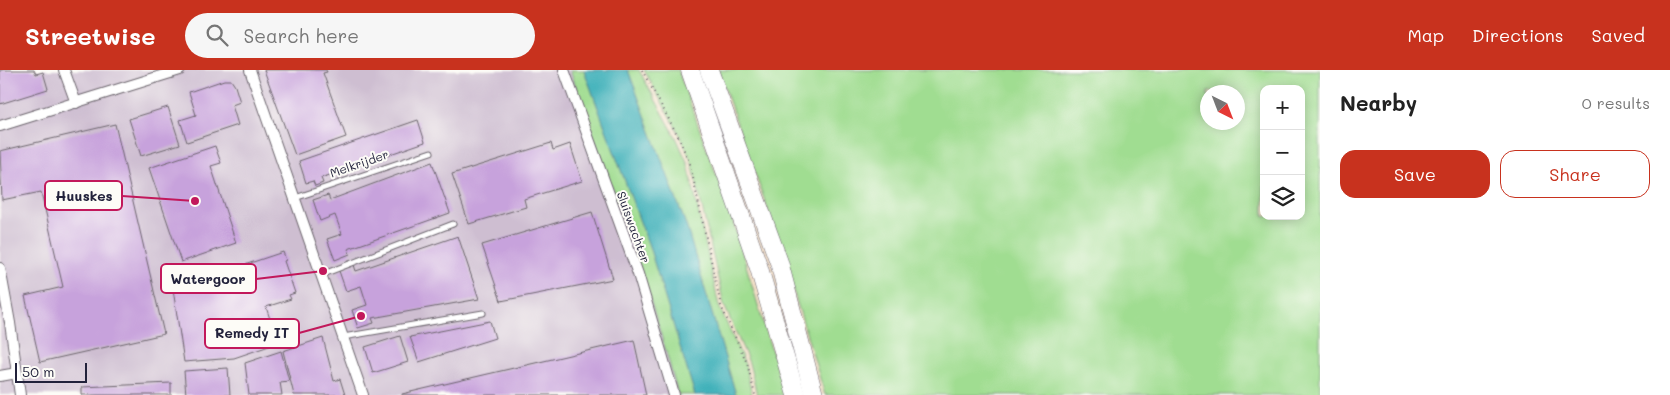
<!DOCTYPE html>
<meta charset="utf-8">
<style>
body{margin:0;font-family:Mali,sans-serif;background:#f6f6f6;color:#222}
.controls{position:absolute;right:15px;top:15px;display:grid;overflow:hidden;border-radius:10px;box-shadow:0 2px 12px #0003}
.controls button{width:45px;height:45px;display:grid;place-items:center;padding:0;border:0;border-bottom:1px solid #e0e0e0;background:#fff;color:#222;font:25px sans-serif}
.compass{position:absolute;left:1200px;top:15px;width:45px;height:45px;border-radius:50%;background:#fff;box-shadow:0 2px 12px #0003;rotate:138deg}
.scale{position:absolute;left:15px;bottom:12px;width:72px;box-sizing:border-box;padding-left:5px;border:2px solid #22223b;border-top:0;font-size:14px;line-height:18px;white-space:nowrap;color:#22223b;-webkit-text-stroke:4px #fdfcf7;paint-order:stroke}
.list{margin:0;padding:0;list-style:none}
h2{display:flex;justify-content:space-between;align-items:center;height:65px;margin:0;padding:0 20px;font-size:21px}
h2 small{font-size:16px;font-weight:400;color:#767676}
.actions{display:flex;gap:10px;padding:15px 20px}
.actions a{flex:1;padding:11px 0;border:1px solid #c8321e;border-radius:15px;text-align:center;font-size:18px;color:#c8321e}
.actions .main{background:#c8321e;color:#fff}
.icon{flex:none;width:28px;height:28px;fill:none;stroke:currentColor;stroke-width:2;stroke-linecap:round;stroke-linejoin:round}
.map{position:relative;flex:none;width:1320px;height:325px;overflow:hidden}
header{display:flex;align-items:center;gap:30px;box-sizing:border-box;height:70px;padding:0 25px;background:#c8321e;color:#fff}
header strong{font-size:24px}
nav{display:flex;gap:28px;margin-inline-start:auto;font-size:18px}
.search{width:350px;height:45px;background:#f6f6f6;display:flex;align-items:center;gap:12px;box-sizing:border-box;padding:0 18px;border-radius:28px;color:#767676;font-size:19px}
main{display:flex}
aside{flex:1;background:#fff}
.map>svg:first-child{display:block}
</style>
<header>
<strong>Streetwise</strong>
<div class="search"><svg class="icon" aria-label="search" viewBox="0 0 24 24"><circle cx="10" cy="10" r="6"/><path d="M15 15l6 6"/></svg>Search here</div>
<nav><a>Map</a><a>Directions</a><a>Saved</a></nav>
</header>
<main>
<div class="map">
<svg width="1320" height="325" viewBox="0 0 1320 325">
<rect width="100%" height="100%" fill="#fdfcf7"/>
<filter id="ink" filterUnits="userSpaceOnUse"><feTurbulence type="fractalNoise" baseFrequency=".02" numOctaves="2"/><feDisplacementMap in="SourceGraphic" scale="10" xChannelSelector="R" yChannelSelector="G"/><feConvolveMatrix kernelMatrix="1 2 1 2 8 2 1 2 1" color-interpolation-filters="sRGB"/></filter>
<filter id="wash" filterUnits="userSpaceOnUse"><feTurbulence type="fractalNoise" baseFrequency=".0096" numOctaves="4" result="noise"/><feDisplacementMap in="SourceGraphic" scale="20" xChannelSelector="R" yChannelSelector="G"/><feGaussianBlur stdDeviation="1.12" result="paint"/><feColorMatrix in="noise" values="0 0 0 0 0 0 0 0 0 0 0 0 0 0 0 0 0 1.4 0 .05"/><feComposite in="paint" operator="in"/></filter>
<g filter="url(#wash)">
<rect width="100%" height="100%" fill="#f6e2ca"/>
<polygon fill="#cebed1" points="0,0 570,0 617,111 684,325 0,325"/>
<g fill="#a0dd91" stroke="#618066" fill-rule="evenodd">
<path d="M570,0H584L649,176L695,325H678C649,214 608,108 570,0Z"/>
<polygon points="628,0 639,0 676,67 688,94 719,236 745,294 752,325 736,325 686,155"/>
<polygon points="644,0 678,0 731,145 785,325 757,325 749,293 724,235 692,93 680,65"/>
<path d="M718,0H1320V325H825L773,154ZM1264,19H1301V146H1264ZM1208,22H1238V52H1208Z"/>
</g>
<polygon fill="#41b1ba" stroke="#326a7a" points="584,0 628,0 686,155 736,325 695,325 649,176"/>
<g id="blocks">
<g fill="#c7a2dc">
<polygon points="0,0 34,0 36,4 43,2 48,19 0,34"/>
<polygon points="264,0 326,0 327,2 323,3 346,67 295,85"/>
<polygon points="224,10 231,10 235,16 240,32 232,35 238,55 187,72 180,50 196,45 189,22"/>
<polygon points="168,37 180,74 141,86 129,49"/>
<polygon points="418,50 425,72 321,108 323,113 315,116 313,111 306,113 299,91"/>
<polygon points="115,54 164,264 40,292 25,226 63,217 41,122 2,130 0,81"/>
<polygon points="551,73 553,80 570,74 582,111 524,129 526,137 469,154 452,104"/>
<polygon points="215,76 221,93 211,96 236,173 181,192 149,98"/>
<polygon points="432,92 450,143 348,179 350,184 335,190 327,169 342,164 335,145 320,151 313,130 328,125 330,130"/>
<polygon points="592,142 613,209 501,231 482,175"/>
<polygon points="458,166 479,229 372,248 374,253 358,258 352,240 367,235 361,216 346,221 339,201 354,195 356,201"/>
<polygon points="283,182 286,190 284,191 295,223 289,225 291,229 266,237 278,273 234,288 184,292 173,219"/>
<polygon points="490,251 495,268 419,292 410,267"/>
<polygon points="400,266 408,292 373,303 365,277"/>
<polygon points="323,268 334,311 340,309 345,325 294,325 283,281"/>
<polygon points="634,270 646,325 402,325 402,324"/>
<polygon points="281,281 289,311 280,312 282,325 249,325 245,293"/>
<polygon points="228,298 230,325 186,325 184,301"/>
<polygon points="171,313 171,325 82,325 82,317"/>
</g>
</g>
</g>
<g filter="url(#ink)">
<use href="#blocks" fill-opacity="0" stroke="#6c656d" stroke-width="1"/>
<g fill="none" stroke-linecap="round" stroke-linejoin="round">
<defs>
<g id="lane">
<polyline points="295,128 431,82"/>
<polyline points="321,205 453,154"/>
<polyline points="343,267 483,243"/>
</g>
<g id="street">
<polyline points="64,0 76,33"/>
<polyline points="250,0 363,325"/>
<polyline points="564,0 638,204 674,325"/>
<polyline points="0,56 180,0"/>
<polyline points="0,198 10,253 20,325"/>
<polyline points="0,306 17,303"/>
</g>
<g id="highway">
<polyline points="690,0 759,198 796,325"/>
<polyline points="709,0 779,192 814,325"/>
</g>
</defs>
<use href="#lane" stroke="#6c656d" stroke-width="7"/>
<use href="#street" stroke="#6c656d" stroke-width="12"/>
<use href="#highway" stroke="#6c656d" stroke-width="19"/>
<polyline stroke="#6c656d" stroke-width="2" stroke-dasharray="1 4" stroke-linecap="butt" points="642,0 678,66 690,94 721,236 747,293 755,325"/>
<use href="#lane" stroke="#fff" stroke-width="5"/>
<use href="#street" stroke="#fff" stroke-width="10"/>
<use href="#highway" stroke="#fff" stroke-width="18"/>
</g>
</g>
<g text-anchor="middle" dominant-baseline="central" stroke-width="4" stroke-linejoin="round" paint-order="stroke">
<g font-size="12" fill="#22223b" stroke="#fdfcf7">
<text transform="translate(359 93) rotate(-19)">Melkrijder</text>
<text transform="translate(634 157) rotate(70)">Sluiswachter</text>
</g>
</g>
<path fill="none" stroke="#c2185b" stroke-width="2" d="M195 131L122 126M323 201L256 209M361 246L299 263"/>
<g fill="#c2185b" stroke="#fdfcf7" stroke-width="2">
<circle cx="195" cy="131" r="5"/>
<circle cx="323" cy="201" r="5"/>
<circle cx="361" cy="246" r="5"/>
</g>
<g fill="#fdfcf7" stroke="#c2185b" stroke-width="2">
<rect x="45" y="111" width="77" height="29" rx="5"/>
<rect x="161" y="194" width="95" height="29" rx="5"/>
<rect x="205" y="249" width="94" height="29" rx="5"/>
</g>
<g font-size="14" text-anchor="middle" font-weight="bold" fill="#22223b">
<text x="84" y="131">Huuskes</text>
<text x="208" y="214">Watergoor</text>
<text x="252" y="268">Remedy IT</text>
</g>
</svg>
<div class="controls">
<button>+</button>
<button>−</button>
<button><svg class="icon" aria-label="layers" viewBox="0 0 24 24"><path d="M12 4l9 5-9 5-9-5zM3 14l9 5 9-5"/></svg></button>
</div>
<svg class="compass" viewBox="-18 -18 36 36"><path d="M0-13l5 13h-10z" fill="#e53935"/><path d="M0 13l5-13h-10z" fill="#767676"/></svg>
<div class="scale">50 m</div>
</div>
<aside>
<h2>Nearby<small>0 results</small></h2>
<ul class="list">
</ul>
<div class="actions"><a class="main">Save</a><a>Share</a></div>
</aside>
</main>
